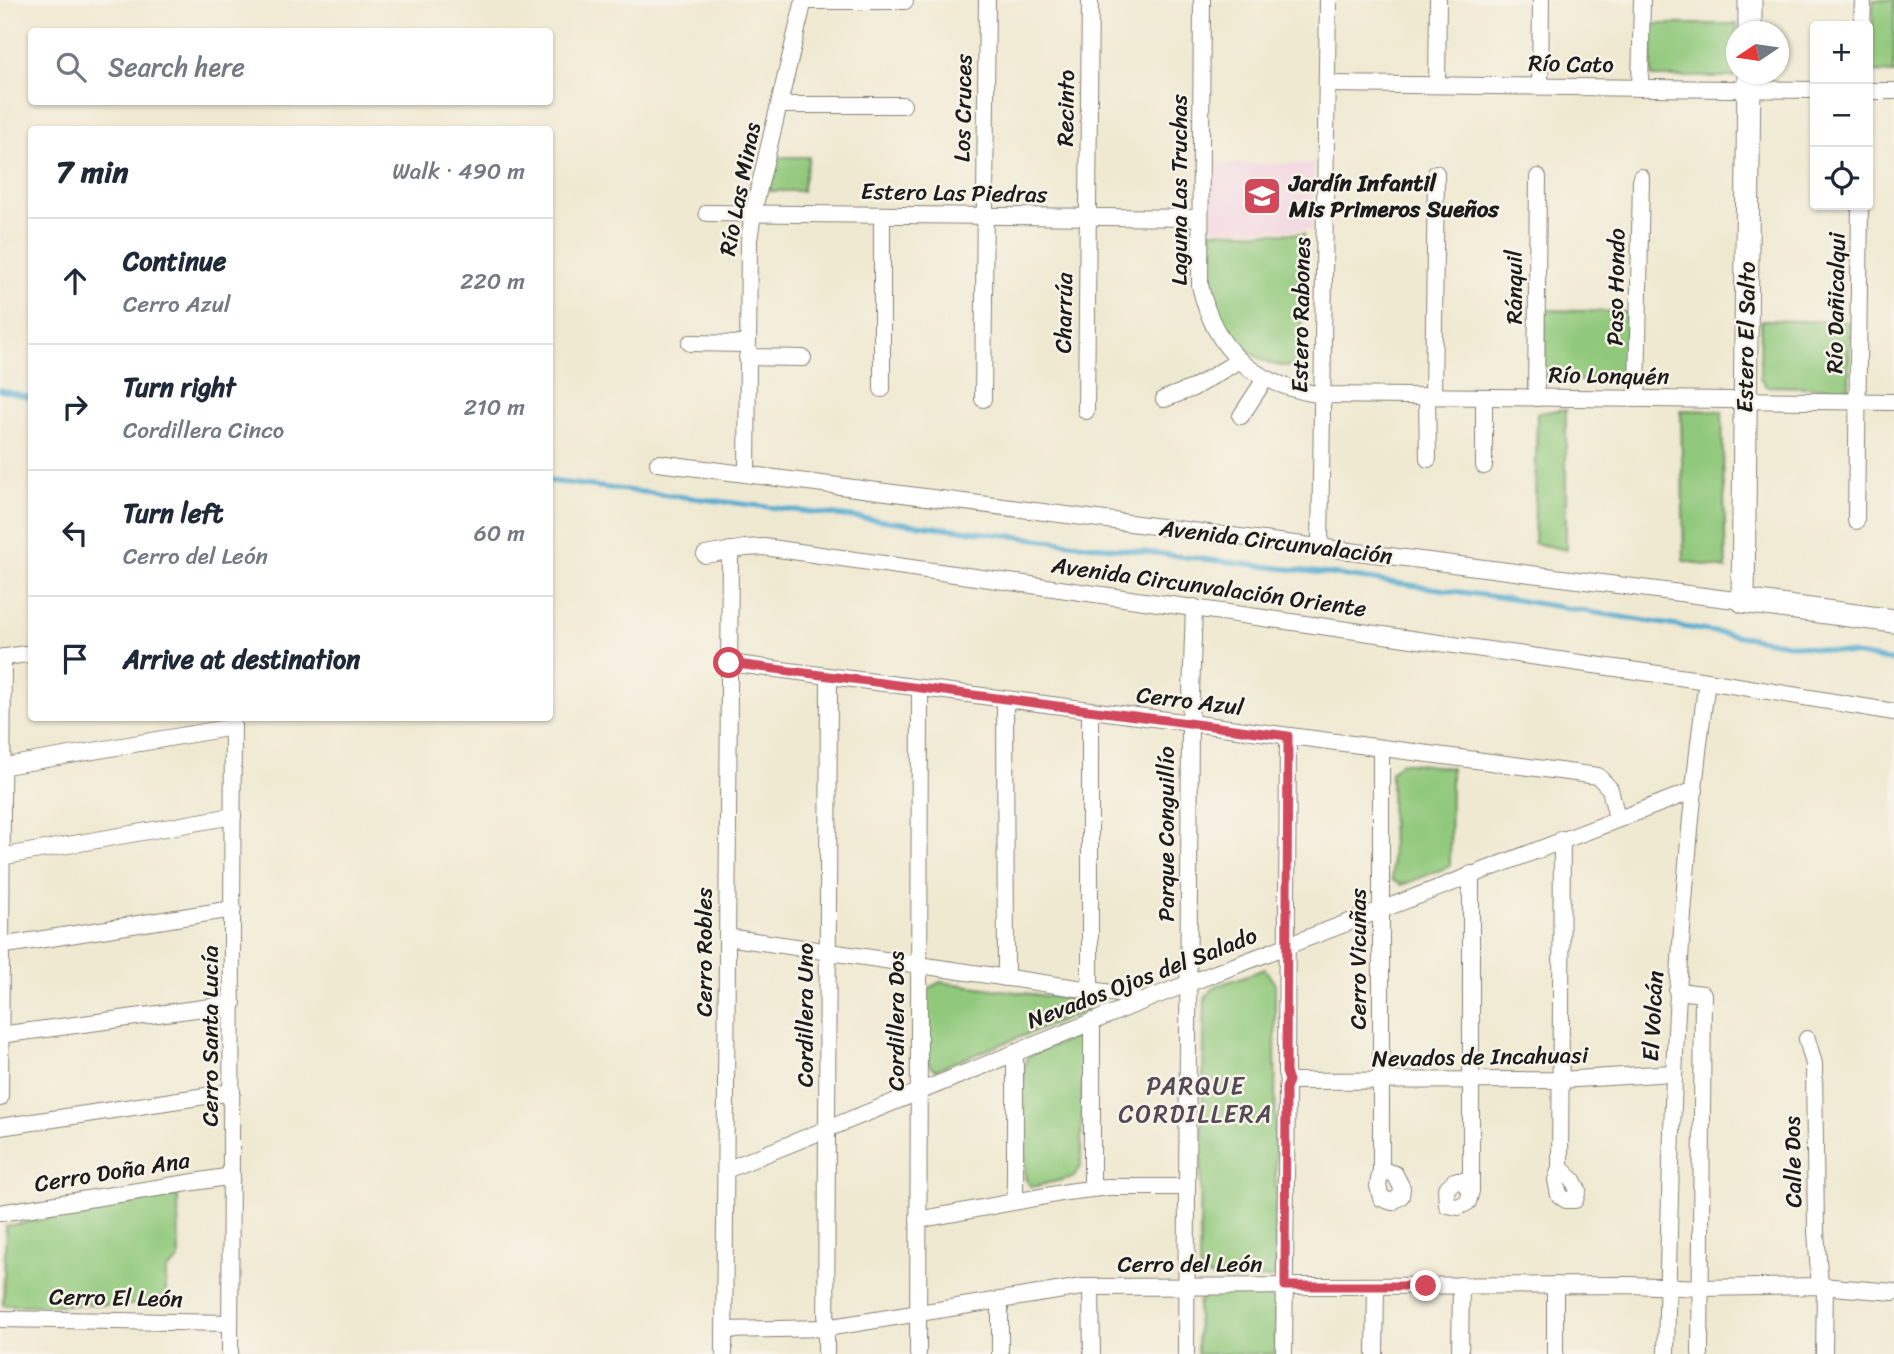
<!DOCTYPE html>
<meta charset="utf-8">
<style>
body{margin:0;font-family:Sriracha,sans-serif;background:#f6f6f7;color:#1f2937}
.controls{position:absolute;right:21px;top:21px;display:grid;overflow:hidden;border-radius:7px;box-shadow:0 2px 5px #0004}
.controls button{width:63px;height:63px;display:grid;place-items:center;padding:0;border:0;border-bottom:2px solid #e0e1e3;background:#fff;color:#1f2937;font:35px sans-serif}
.compass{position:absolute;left:1726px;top:21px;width:63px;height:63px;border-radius:50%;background:#fff;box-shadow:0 2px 5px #0004;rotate:257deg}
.stop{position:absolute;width:21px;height:21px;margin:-16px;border:5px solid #d1495b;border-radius:50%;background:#fff}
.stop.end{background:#d1495b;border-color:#fff;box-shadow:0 2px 7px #0008}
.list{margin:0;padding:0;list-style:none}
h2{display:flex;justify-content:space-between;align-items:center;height:91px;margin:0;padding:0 28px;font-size:30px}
h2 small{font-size:23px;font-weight:400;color:#747a83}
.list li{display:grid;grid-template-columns:46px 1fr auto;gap:21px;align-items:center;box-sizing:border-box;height:126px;padding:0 28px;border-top:2px solid #e0e1e3}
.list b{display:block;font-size:26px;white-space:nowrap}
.list p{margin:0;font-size:23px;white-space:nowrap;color:#747a83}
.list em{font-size:23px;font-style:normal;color:#747a83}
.icon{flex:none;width:38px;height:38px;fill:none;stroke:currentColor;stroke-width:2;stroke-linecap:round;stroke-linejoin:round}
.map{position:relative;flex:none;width:1894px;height:1354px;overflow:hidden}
.search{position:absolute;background:#fff;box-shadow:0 2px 5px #0004;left:28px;top:28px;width:525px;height:77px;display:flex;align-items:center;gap:18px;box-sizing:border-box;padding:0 24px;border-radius:7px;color:#747a83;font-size:26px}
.panel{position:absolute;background:#fff;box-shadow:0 2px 5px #0004;left:28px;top:126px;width:525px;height:595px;border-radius:7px}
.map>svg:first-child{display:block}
</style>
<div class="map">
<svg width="1894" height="1354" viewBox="0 0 1894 1354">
<rect width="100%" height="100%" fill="#f7f3e8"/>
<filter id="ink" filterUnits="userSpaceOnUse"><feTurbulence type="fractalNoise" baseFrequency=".0143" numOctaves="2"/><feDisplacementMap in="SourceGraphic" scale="14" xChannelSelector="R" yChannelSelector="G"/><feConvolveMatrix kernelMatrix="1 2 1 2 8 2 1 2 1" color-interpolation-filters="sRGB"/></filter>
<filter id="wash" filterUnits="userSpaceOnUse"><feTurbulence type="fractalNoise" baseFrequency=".00686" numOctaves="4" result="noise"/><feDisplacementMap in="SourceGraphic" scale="28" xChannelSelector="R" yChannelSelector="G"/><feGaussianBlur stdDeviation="1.57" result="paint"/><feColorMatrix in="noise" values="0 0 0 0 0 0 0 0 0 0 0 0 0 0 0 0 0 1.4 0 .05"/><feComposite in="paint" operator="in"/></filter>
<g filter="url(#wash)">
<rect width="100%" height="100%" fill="#f0e9d1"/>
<polygon fill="#f2cfe1" points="1210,164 1314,164 1312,230 1211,228"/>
<g fill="#91c97c" stroke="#56724c" stroke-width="2">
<polygon points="1873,0 1894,0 1894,73 1872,72"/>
<polygon points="1651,24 1737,24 1735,77 1652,77"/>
<polygon points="776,157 809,157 802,191 769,191"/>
<path d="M1208,231L1304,234L1300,366C1292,366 1281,367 1273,364C1234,352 1211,308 1207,270C1206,257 1208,244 1208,231Z"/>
<polygon points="1545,310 1626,312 1625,381 1544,380"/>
<polygon points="1761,320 1850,322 1849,388 1766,386 1760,378"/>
<polygon points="1566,409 1566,550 1534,543 1537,413"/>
<polygon points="1681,410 1722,411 1726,569 1684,561"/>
<polygon points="1401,762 1451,768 1450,866 1402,885 1392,880 1391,772"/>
<path d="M1265,969L1275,984L1276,1272L1272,1278C1251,1278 1211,1288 1199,1267L1205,997L1216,986Z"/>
<polygon points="940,982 1085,1001 1087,1011 935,1070 927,1062 927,989"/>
<polygon points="1076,1037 1083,1042 1081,1165 1074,1177 1031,1187 1025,1178 1024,1064 1028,1056"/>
<polygon points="178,1195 179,1260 166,1271 166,1305 3,1305 6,1226"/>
<polygon points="1213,1293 1260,1293 1271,1296 1276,1304 1275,1354 1197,1354 1198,1304 1201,1298"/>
</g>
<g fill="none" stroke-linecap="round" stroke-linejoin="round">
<g stroke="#52abcf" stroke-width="5">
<polyline points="0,390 32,398"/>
<polyline points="550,481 1338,575 1504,598 1894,661"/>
</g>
</g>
</g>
<g filter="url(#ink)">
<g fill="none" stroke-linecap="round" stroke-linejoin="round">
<defs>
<g id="street">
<path d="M1202,0L1200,285C1215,354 1255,385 1323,395L1894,402"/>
<polyline points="804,1 905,1"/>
<polyline points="1862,26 1863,0"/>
<polyline points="1327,84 1815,90"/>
<polyline points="1437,85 1438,0"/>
<polyline points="1540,86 1541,0"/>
<polyline points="1640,88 1642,0"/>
<polyline points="1868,91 1894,91"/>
<polyline points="779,105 903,105"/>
<polyline points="707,213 1199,218"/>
<polyline points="690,343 747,344"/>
<polyline points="747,357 803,358"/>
<polyline points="882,389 882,215"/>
<polyline points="1427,396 1428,459"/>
<polyline points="1433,396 1436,173"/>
<polyline points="1536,398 1538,177"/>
<polyline points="983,399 987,0"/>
<polyline points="1164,399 1193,388 1238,361"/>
<polyline points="1637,399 1641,177"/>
<polyline points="1086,411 1090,0"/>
<polyline points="1241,416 1265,379"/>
<polyline points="658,463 1743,601"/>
<polyline points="1484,466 1484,397"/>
<polyline points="747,474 749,240 753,213 804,0"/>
<polyline points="1856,521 1860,205"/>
<polyline points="1320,547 1328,0"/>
<polyline points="705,555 745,548 764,547 1707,681 1894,712"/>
<polyline points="0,658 32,653"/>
<polyline points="729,663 1598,776 1610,789 1617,818"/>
<polyline points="1005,700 1006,978"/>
<polyline points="1090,711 1090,990"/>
<polyline points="1381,748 1381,1170 1378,1186 1381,1198 1392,1202 1401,1196 1402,1188 1395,1174 1381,1170"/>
<polyline points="0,767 233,727"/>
<polyline points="0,857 233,816"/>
<polyline points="1471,874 1471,1191 1468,1202 1458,1207 1447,1205 1446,1189 1454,1181 1462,1181 1471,1191"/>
<polyline points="727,937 1125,995 1133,998 1137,1003"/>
<polyline points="0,946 233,909"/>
<polyline points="1677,991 1703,994 1700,1354"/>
<polyline points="1092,1021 1092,1189"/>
<polyline points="0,1035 233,1004"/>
<polyline points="1807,1039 1814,1064 1816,1232 1820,1286"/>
<polyline points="1288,1081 1560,1080 1673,1073"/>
<polyline points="0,1098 3,657"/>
<polyline points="0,1127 232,1092"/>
<polyline points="1560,1168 1573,1180 1578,1190 1575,1200 1566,1200 1559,1195 1556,1180 1560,1168 1562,839"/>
<polyline points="726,1170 1153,997 1695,790"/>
<polyline points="1015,1201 1015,1053"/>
<polyline points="0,1213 232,1176"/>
<polyline points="918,1220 1067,1192 1108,1187 1187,1187"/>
<polyline points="1555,1285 1555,1354"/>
<polyline points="1091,1287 1092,1354"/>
<polyline points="1000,1300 1000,1354"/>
<polyline points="0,1319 230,1323"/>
<polyline points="724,1330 826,1328 1082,1287 1631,1285 1702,1288 1820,1286 1894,1292"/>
<polyline points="230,1354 233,718"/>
<polyline points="724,1354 730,550"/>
<polyline points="826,1354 829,677"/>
<polyline points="918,1354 920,689"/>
<polyline points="1186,1354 1190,724 1194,607"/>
<polyline points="1284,1354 1287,1088 1288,1081 1286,1072 1288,736"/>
<polyline points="1375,1354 1376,1286"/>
<polyline points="1460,1354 1461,1285"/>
<path d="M1666,1354C1671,1129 1676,904 1707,681"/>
<polyline points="1824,1354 1825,1286"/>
</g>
<g id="secondary">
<polyline points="1750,32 1750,0"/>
<polyline points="1749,74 1743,601 1894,621"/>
</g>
</defs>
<use href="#street" stroke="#868276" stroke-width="18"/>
<use href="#secondary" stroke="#868276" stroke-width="25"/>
<use href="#street" stroke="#fff" stroke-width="16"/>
<use href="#secondary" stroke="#fff" stroke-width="23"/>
</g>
</g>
<g fill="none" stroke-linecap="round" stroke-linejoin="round" filter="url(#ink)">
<polyline stroke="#d1495b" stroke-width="9" points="729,663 1288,736 1286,1072 1289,1081 1286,1088 1285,1286 1426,1286"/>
</g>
<defs>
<symbol id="school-square" viewBox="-11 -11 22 22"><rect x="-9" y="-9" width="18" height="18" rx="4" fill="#d1495b" stroke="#f7f3e8"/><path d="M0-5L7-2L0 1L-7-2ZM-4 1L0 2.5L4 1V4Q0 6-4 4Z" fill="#fff"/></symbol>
</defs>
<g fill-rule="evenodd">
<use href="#school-square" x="1240" y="174" width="44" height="44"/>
</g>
<g text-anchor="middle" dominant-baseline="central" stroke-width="5" stroke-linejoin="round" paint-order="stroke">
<g font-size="23" fill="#1c1c1c" stroke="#f7f3e8">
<text transform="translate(1571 64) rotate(1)">Río Cato</text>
<text transform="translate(963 108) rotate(-89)">Los Cruces</text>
<text transform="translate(1066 108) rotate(-89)">Recinto</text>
<text transform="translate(740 189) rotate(-79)">Río Las Minas</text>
<text transform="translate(1179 190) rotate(-90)">Laguna Las Truchas</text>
<text transform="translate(954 193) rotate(1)">Estero Las Piedras</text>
<text transform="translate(1514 287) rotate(-90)">Ránquil</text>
<text transform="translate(1616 287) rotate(-89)">Paso Hondo</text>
<text transform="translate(1836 303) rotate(-89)">Río Dañicalqui</text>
<text transform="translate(1064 313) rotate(-89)">Charrúa</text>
<text transform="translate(1301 315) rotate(-89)">Estero Rabones</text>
<text transform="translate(1746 337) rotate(-89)">Estero El Salto</text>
<text transform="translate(1609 376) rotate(1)">Río Lonquén</text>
<text transform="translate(1276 542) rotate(7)">Avenida Circunvalación</text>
<text transform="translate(1209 587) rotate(8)">Avenida Circunvalación Oriente</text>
<text transform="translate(1190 701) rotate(7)">Cerro Azul</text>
<text transform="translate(1166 834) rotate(-90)">Parque Conguillío</text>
<text transform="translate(704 952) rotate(-90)">Cerro Robles</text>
<text transform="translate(1358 959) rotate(-90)">Cerro Vicuñas</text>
<text transform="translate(1142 978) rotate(-21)">Nevados Ojos del Salado</text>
<text transform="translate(805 1015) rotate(-90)">Cordillera Uno</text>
<text transform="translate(1653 1016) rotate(-87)">El Volcán</text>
<text transform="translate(896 1021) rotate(-90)">Cordillera Dos</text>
<text transform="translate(210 1036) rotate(-90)">Cerro Santa Lucía</text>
<text transform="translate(1480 1057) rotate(-1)">Nevados de Incahuasi</text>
<text transform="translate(1793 1162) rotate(-91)">Calle Dos</text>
<text transform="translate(112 1172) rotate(-9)">Cerro Doña Ana</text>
<text x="1190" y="1264">Cerro del León</text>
<text transform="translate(116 1298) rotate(1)">Cerro El León</text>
</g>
<g font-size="23" font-weight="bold" fill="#1c1c1c" stroke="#f7f3e8" text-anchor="start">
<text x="1289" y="183">Jardín Infantil<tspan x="1289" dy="26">Mis Primeros Sueños</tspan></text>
</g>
<g font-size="24" letter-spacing="2" fill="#534856" stroke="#f7f3e8">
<text x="1196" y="1086">PARQUE<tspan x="1196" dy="28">CORDILLERA</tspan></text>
</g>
</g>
</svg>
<div class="controls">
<button>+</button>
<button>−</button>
<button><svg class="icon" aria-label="locate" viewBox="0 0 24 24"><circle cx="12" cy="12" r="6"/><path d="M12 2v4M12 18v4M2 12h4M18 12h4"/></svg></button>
</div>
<svg class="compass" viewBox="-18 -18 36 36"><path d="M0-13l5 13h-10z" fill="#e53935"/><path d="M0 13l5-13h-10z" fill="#747a83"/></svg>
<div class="stop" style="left:729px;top:663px"></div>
<div class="stop end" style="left:1426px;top:1286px"></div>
<div class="search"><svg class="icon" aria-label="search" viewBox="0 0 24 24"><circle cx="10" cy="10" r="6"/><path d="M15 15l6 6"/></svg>Search here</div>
<section class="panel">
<h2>7 min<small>Walk · 490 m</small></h2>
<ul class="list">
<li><svg class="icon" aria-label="ahead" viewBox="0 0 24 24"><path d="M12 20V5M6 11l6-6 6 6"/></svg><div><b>Continue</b><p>Cerro Azul</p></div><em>220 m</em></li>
<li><svg class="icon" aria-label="right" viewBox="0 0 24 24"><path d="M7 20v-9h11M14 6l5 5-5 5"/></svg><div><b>Turn right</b><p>Cordillera Cinco</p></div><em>210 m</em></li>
<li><svg class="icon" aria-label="left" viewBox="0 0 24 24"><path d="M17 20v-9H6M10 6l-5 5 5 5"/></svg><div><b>Turn left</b><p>Cerro del León</p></div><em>60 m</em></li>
<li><svg class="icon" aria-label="arrive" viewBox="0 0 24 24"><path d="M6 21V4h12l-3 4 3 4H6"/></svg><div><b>Arrive at destination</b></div></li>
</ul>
</section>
</div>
